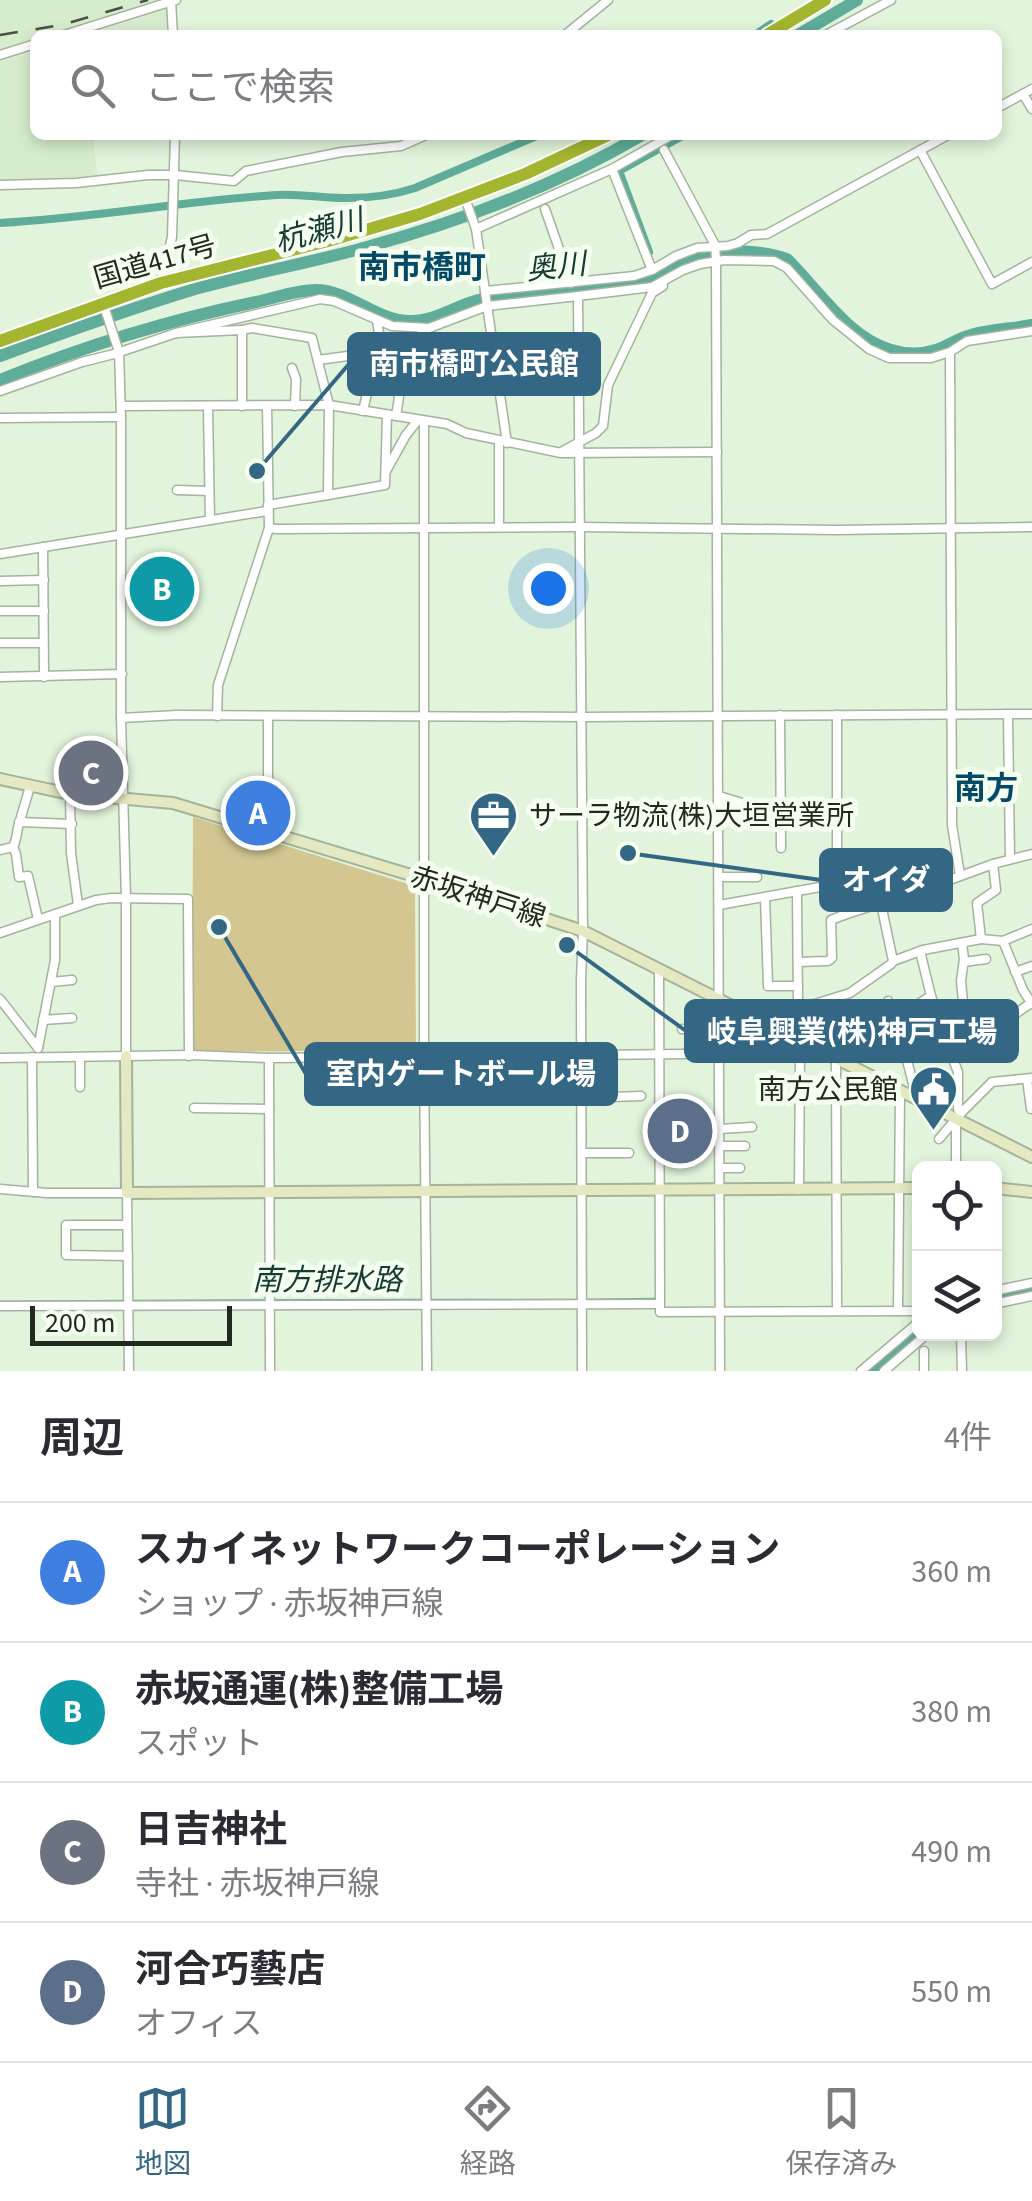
<!DOCTYPE html>
<html lang="ja">
<meta charset="utf-8">
<style>
body{margin:0;font-family:"Source Sans 3","Noto Sans JP",sans-serif;background:#f2f2f3;color:#2b2b33}
.controls{position:absolute;right:30px;bottom:30px;display:grid;overflow:hidden;border-radius:15px;box-shadow:0 5px 15px #0003}
.controls button{width:90px;height:90px;display:grid;place-items:center;padding:0;border:0;border-bottom:2px solid #e1e1e2;background:#fff;color:#2b2b33;font:50px sans-serif}
.scale{position:absolute;left:30px;bottom:25px;width:202px;box-sizing:border-box;padding-left:10px;border:5px solid #232920;border-top:0;font-size:28px;line-height:35px;white-space:nowrap;color:#232920;-webkit-text-stroke:8px #f4fff0;paint-order:stroke}
.you{position:absolute;left:548px;top:588px;width:35px;height:35px;margin:-25px;border:8px solid #fff;border-radius:50%;background:#1a73e8;box-shadow:0 0 0 15px #1a73e833}
.badge{display:grid;place-items:center;width:65px;height:65px;border-radius:50%;background:#336784;color:#fff;font-size:32px;font-weight:700}
.pin{position:absolute;translate:-50% -50%;border:5px solid #fff;box-shadow:0 2px 10px #0006}
.list{margin:0;padding:0;list-style:none}
h2{display:flex;justify-content:space-between;align-items:center;height:130px;margin:0;padding:0 40px;font-size:42px}
h2 small{font-size:32px;font-weight:400;color:#7c7c81}
.list li{display:grid;grid-template-columns:65px 1fr auto;gap:30px;align-items:center;box-sizing:border-box;height:140px;padding:0 40px;border-top:2px solid #e1e1e2}
.list b{display:block;font-size:38px;white-space:nowrap}
.list p{margin:0;font-size:32px;white-space:nowrap;color:#7c7c81}
.list em{font-size:32px;font-style:normal;color:#7c7c81}
.icon{flex:none;width:55px;height:55px;fill:none;stroke:currentColor;stroke-width:2;stroke-linecap:round;stroke-linejoin:round}
.map{position:relative;flex:none;width:1032px;height:1371px;overflow:hidden}
.search{position:absolute;background:#fff;box-shadow:0 5px 15px #0003;left:30px;right:30px;top:30px;height:110px;display:flex;align-items:center;gap:25px;box-sizing:border-box;padding:0 35px;border-radius:15px;color:#7c7c81;font-size:38px}
.sheet{height:690px;background:#fff}
nav{display:flex;justify-content:space-around;align-items:center;box-sizing:border-box;height:140px;border-top:2px solid #e1e1e2;background:#fff;font-size:28px;color:#7c7c81}
nav a{display:grid;justify-items:center;gap:5px}
nav .on{color:#336784}
.map>svg:first-child{display:block}
</style>
<div class="map">
<svg width="1032" height="1371" viewBox="0 0 1032 1371">
<rect width="100%" height="100%" fill="#e2f4db"/>
<g fill="#d6edcd">
<polygon points="0,0 158,0 44,35 35,35 35,38 0,49"/>
<polygon points="169,9 168,35 85,35"/>
<polygon points="35,51 35,135 93,135 98,180 0,181 0,62"/>
</g>
<polygon fill="#d3c690" points="193,817 415,886 416,1050 192,1052"/>
<g fill="none" stroke-linecap="round" stroke-linejoin="round">
<g stroke="#5eac99" stroke-width="2.5">
<polyline points="431,1300 578,1300"/>
<polyline points="586,1300 655,1299"/>
<polyline points="131,1301 423,1300"/>
<polyline points="0,1302 123,1301"/>
</g>
<g stroke="#5eac99" stroke-width="8">
<polyline points="782,33 783,35"/>
<polyline points="755,35 771,24"/>
<path d="M0,223C93,218 185,201 277,195C300,193 324,199 347,198C369,198 394,195 415,188L539,135"/>
<polyline points="649,252 619,171 684,135"/>
</g>
<g stroke="#5eac99" stroke-width="12">
<polyline points="798,35 857,0"/>
<path d="M0,356C65,332 129,309 195,289C252,273 310,263 367,247C462,221 557,185 642,135"/>
<path d="M0,380C82,347 169,320 256,302C275,298 296,290 316,290C349,290 376,321 410,321C435,322 458,304 483,299C530,291 579,291 627,285C651,278 670,265 693,257C717,248 763,250 787,259C809,281 827,306 851,327C874,347 904,360 936,350C948,346 958,338 971,335C991,329 1012,329 1032,325"/>
<polyline points="994,1297 1032,1290"/>
<polyline points="872,1371 920,1330"/>
</g>
<defs>
<g id="street">
<polyline points="171,1 173,35"/>
<polyline points="64,35 176,0"/>
<polyline points="565,35 608,0"/>
<polyline points="826,35 891,0"/>
<polyline points="0,55 35,44"/>
<polyline points="1023,94 1032,109"/>
<polyline points="997,108 1032,89"/>
<polyline points="664,150 715,245 716,259 720,1371"/>
<polyline points="920,150 992,284 1032,262"/>
<polyline points="612,169 652,270"/>
<polyline points="0,185 76,183 148,175 175,175 234,181 246,171 342,152 401,146 426,135"/>
<polyline points="465,198 476,229 507,443"/>
<polyline points="545,209 571,283"/>
<polyline points="476,229 612,169 672,135"/>
<polyline points="161,283 172,237 175,135"/>
<polyline points="485,291 634,276 652,270 676,256 697,248 728,246 738,243 751,235 767,234 948,135"/>
<polyline points="103,303 119,352 121,417 121,718 126,899 126,1056"/>
<polyline points="429,328 487,306 578,296"/>
<polyline points="242,330 252,328 312,338 329,405 328,495 268,505"/>
<polyline points="176,333 320,299 334,301 392,326 429,328 395,354 388,355 380,340 377,321"/>
<path d="M388,355C389,368 397,376 399,389C400,397 397,408 396,416"/>
<polyline points="318,360 385,351"/>
<polyline points="292,368 296,379 295,406"/>
<polyline points="0,391 82,362 114,354 176,333 242,330 242,406"/>
<polyline points="121,406 329,405 447,424 466,433 561,453 717,452"/>
<polyline points="208,407 210,520"/>
<polyline points="363,411 369,384"/>
<polyline points="0,418 121,417"/>
<polyline points="424,421 424,1055 427,1371"/>
<polyline points="561,452 596,433 603,426 608,385 652,293 663,286"/>
<polyline points="386,471 406,435 418,420"/>
<polyline points="177,490 209,491"/>
<polyline points="328,495 385,485 387,415"/>
<polyline points="499,527 499,441"/>
<polyline points="269,528 277,529 580,527 837,530 1032,527"/>
<polyline points="43,547 44,677"/>
<polyline points="0,554 267,511"/>
<polyline points="0,581 44,580"/>
<polyline points="0,611 44,611"/>
<polyline points="0,643 43,643"/>
<polyline points="0,677 122,674"/>
<polyline points="1008,714 1010,859"/>
<polyline points="780,715 781,848"/>
<polyline points="837,715 837,884 844,915 936,885 993,864 1032,854"/>
<polyline points="217,716 218,685 269,528 267,406"/>
<polyline points="121,718 177,715 585,717 1032,714"/>
<polyline points="70,794 71,853 78,905"/>
<polyline points="719,796 752,806 838,803"/>
<polyline points="19,822 72,824"/>
<polyline points="268,830 268,716"/>
<polyline points="13,847 16,854 19,877 28,876 38,919"/>
<path d="M0,850L13,847C18,838 16,830 20,821C23,809 27,798 30,786"/>
<polyline points="993,864 996,890 977,903 981,939 1003,941 1032,929"/>
<polyline points="960,875 952,825 950,352 967,341 1032,331"/>
<polyline points="719,877 757,877"/>
<polyline points="797,891 798,1008"/>
<polyline points="765,898 768,986 798,986"/>
<polyline points="719,905 837,884"/>
<polyline points="0,933 96,900 111,898 188,899 189,1056"/>
<polyline points="1003,941 1023,990 1032,1004"/>
<polyline points="920,951 931,996 941,1027 949,1025"/>
<polyline points="893,961 923,950 981,939"/>
<polyline points="798,962 828,961 832,958 831,920 844,915"/>
<polyline points="964,962 986,959"/>
<polyline points="659,969 660,1312 920,1311"/>
<polyline points="1015,972 1032,966"/>
<polyline points="52,982 72,980"/>
<polyline points="0,999 38,1048"/>
<polyline points="888,1001 896,1018"/>
<polyline points="43,1020 72,1018"/>
<polyline points="768,1023 773,1017 850,993 891,964 893,961 881,904"/>
<polyline points="965,1023 1006,1013 1012,1016 1031,1003"/>
<polyline points="682,1029 719,1029"/>
<polyline points="902,1043 913,1031"/>
<polyline points="38,1048 55,960 55,914"/>
<polyline points="32,1057 33,1192"/>
<polyline points="0,1058 191,1055 269,1058 800,1053"/>
<polyline points="269,1058 270,1371"/>
<polyline points="836,1058 837,1311"/>
<polyline points="1027,1079 1031,1109"/>
<polyline points="80,1087 80,1057"/>
<polyline points="582,1098 641,1096"/>
<polyline points="917,1099 896,1018 931,996"/>
<polyline points="194,1108 269,1109"/>
<polyline points="961,1113 958,1109 958,1072 951,1054 949,1025 965,1023 961,981 964,959 962,943"/>
<polyline points="956,1119 956,1168"/>
<polyline points="720,1129 752,1127"/>
<polyline points="939,1139 961,1113 992,1082 1032,1078"/>
<polyline points="720,1146 745,1146"/>
<polyline points="582,1153 629,1153"/>
<polyline points="720,1168 740,1168"/>
<polyline points="0,1189 47,1193 127,1193 129,1371"/>
<polyline points="799,1190 800,1049"/>
<polyline points="127,1225 66,1225 66,1255 128,1256"/>
<polyline points="994,1291 1032,1283"/>
<polyline points="994,1304 1032,1296"/>
<polyline points="0,1306 659,1304"/>
<polyline points="898,1311 900,1091"/>
<polyline points="961,1334 962,1371"/>
<polyline points="924,1351 924,1371"/>
<polyline points="582,1371 581,980 583,931 578,296 652,287 683,270 700,264 724,260 774,261 787,268 833,320 869,349 889,358 931,358 950,352"/>
<polyline points="861,1371 920,1321"/>
<polyline points="884,1371 927,1334"/>
</g>
<g id="secondary">
<polyline points="0,779 70,794 173,803 424,879 583,931 1032,1157"/>
<polyline points="126,1056 127,1193 920,1188"/>
<polyline points="994,1188 1032,1192"/>
</g>
<g id="highway">
<polyline points="767,35 825,0"/>
<polyline points="0,341 161,283 328,241 420,214 525,174 608,135"/>
</g>
</defs>
<use href="#street" stroke="#a3b39c" stroke-width="11"/>
<use href="#secondary" stroke="#a3b39c" stroke-width="14"/>
<use href="#highway" stroke="#fff" stroke-width="16"/>
<use href="#street" stroke="#fff" stroke-width="8"/>
<use href="#secondary" stroke="#e4e9c1" stroke-width="10"/>
<use href="#highway" stroke="#a4b530" stroke-width="12"/>
<polyline stroke="#495145" stroke-width="2.5" stroke-dasharray="18 18" stroke-linecap="butt" points="0,35 61,25 148,0"/>
</g>
<defs>
<symbol id="office-pin" viewBox="-11 -11 22 30"><path d="M0 17L-7.5 6A9.5 9.5 0 1 1 7.5 6Z" fill="#336784" stroke="#f4fff0"/><path d="M-6-3h4V-5.5h4V-3h4V5H-6ZM-1-4.5V-3h2v-1.5ZM-6 0V1H6V0Z" fill="#fff"/></symbol>
<symbol id="civic-pin" viewBox="-11 -11 22 30"><path d="M0 17L-7.5 6A9.5 9.5 0 1 1 7.5 6Z" fill="#336784" stroke="#f4fff0"/><path d="M-.6-6.5H3V-4.5H.6V-3L4-1V1h2V6H-6V1h2V-1L-.6-3ZM-1.2 2.5V6h2.4V2.5Z" fill="#fff"/></symbol>
</defs>
<g fill-rule="evenodd">
<use href="#office-pin" x="466" y="788" width="55" height="75"/>
<use href="#civic-pin" x="906" y="1062" width="55" height="75"/>
</g>
<g text-anchor="middle" dominant-baseline="central" stroke-width="10" stroke-linejoin="round" paint-order="stroke">
<g font-size="28" fill="#232920" stroke="#f4fff0">
<text transform="translate(155 262) rotate(-16)">国道417号</text>
<text transform="translate(478 897) rotate(18)">赤坂神戸線</text>
</g>
<g font-size="28" fill="#232920" stroke="#f4fff0" text-anchor="start">
<text x="529" y="816">サーラ物流(株)大垣営業所</text>
<text x="898" y="1090" text-anchor="end">南方公民館</text>
</g>
<g font-size="30" font-style="italic" fill="#163b32" stroke="#f4fff0">
<text transform="translate(319 231) rotate(-15)">杭瀬川</text>
<text transform="translate(556 267) rotate(-6)">奥川</text>
<text x="327" y="1280">南方排水路</text>
</g>
<g font-size="32" font-weight="bold" fill="#054a68" stroke="#f4fff0">
<text x="422" y="268">南市橋町</text>
<text x="986" y="789">南方</text>
</g>
</g>
<path fill="none" stroke="#336784" stroke-width="4" d="M257 471L349 364M628 853L821 880M567 945L686 1031M219 927L306 1074"/>
<g fill="#336784" stroke="#f4fff0" stroke-width="4">
<circle cx="257" cy="471" r="10"/>
<circle cx="628" cy="853" r="10"/>
<circle cx="567" cy="945" r="10"/>
<circle cx="219" cy="927" r="10"/>
</g>
<g fill="#336784" stroke="#336784" stroke-width="4">
<rect x="349" y="334" width="250" height="60" rx="10"/>
<rect x="821" y="850" width="130" height="60" rx="10"/>
<rect x="686" y="1001" width="331" height="60" rx="10"/>
<rect x="306" y="1044" width="310" height="60" rx="10"/>
</g>
<g font-size="30" text-anchor="middle" font-weight="bold" fill="#fff">
<text x="474" y="374">南市橋町公民館</text>
<text x="886" y="890">オイダ</text>
<text x="852" y="1042">岐阜興業(株)神戸工場</text>
<text x="461" y="1084">室内ゲートボール場</text>
</g>
</svg>
<div class="controls">
<button><svg class="icon" aria-label="locate" viewBox="0 0 24 24"><circle cx="12" cy="12" r="6"/><path d="M12 2v4M12 18v4M2 12h4M18 12h4"/></svg></button>
<button><svg class="icon" aria-label="layers" viewBox="0 0 24 24"><path d="M12 4l9 5-9 5-9-5zM3 14l9 5 9-5"/></svg></button>
</div>
<div class="scale">200 m</div>
<div class="you"></div>
<div class="pin badge" style="left:258px;top:813px;background:#3f7fe0">A</div>
<div class="pin badge" style="left:162px;top:589px;background:#0f9aa8">B</div>
<div class="pin badge" style="left:91px;top:773px;background:#6b7280">C</div>
<div class="pin badge" style="left:680px;top:1131px;background:#5c6f8a">D</div>
<div class="search"><svg class="icon" aria-label="search" viewBox="0 0 24 24"><circle cx="10" cy="10" r="6"/><path d="M15 15l6 6"/></svg>ここで検索</div>
</div>
<section class="sheet">
<h2>周辺<small>4件</small></h2>
<ul class="list">
<li><span class="badge" style="background:#3f7fe0">A</span><div><b>スカイネットワークコーポレーション</b><p>ショップ · 赤坂神戸線</p></div><em>360 m</em></li>
<li><span class="badge" style="background:#0f9aa8">B</span><div><b>赤坂通運(株)整備工場</b><p>スポット</p></div><em>380 m</em></li>
<li><span class="badge" style="background:#6b7280">C</span><div><b>日吉神社</b><p>寺社 · 赤坂神戸線</p></div><em>490 m</em></li>
<li><span class="badge" style="background:#5c6f8a">D</span><div><b>河合巧藝店</b><p>オフィス</p></div><em>550 m</em></li>
</ul>
</section>
<nav>
<a class="on"><svg class="icon" aria-label="map" viewBox="0 0 24 24"><path d="M3 6l6-2 6 2 6-2v14l-6 2-6-2-6 2zM9 4v14M15 6v14"/></svg>地図</a>
<a><svg class="icon" aria-label="directions" viewBox="0 0 24 24"><path d="M12 3l9 9-9 9-9-9zM9 14v-3h6M13 9l2 2-2 2"/></svg>経路</a>
<a><svg class="icon" aria-label="saved" viewBox="0 0 24 24"><path d="M7 4h10v16l-5-4-5 4z"/></svg>保存済み</a>
</nav>
